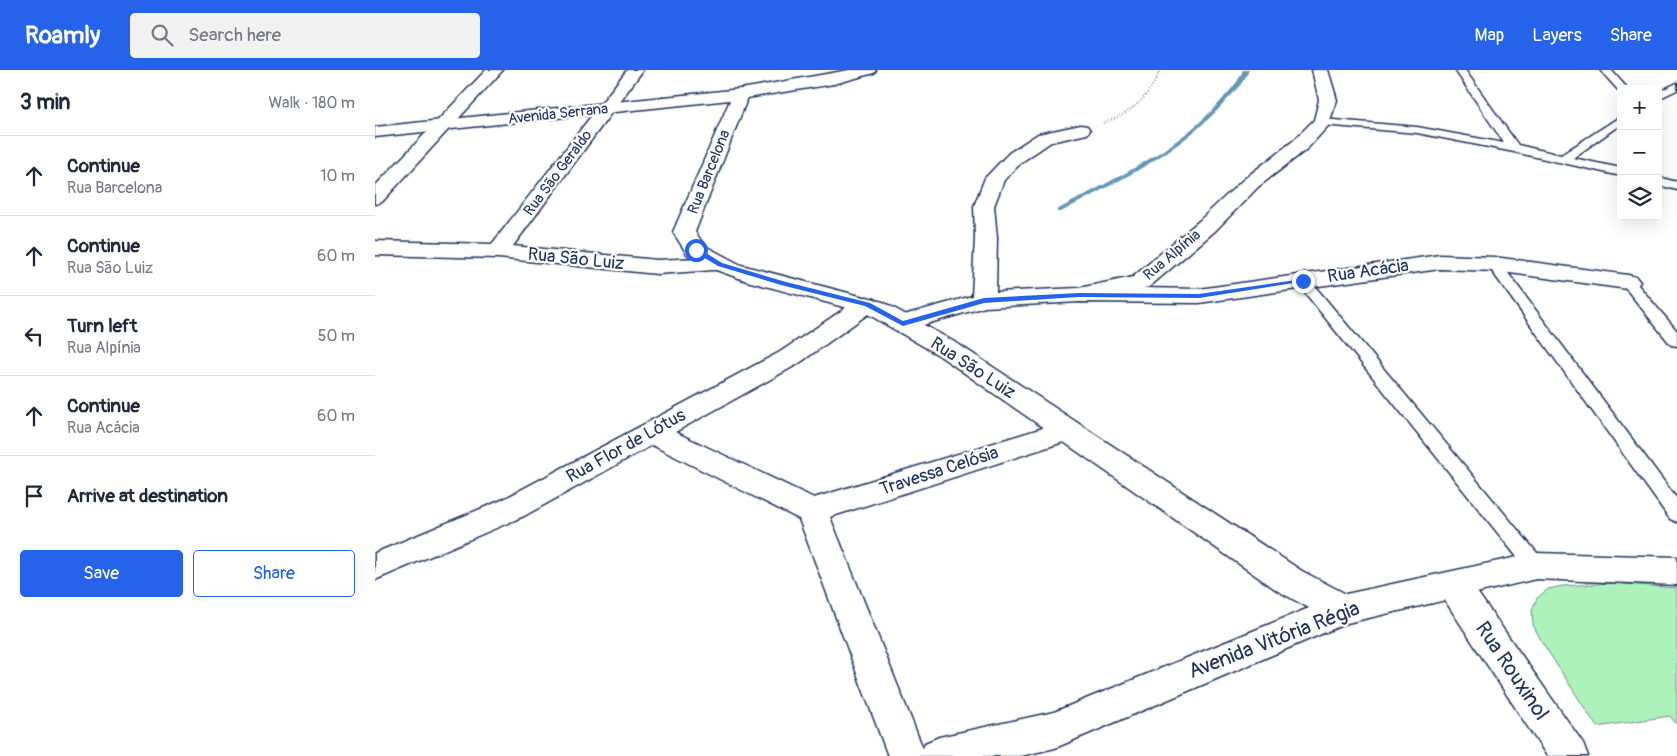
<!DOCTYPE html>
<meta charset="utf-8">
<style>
body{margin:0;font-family:Pangolin,sans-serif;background:#f2f2f3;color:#1f2937}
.controls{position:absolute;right:15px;top:15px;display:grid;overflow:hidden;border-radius:5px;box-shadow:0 5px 20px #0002}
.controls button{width:45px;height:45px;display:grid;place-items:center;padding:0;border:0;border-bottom:1px solid #e0e1e3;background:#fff;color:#1f2937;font:25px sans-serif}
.stop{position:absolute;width:15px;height:15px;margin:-11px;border:4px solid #2563eb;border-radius:50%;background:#fff}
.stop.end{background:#2563eb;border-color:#fff;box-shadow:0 1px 5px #0008}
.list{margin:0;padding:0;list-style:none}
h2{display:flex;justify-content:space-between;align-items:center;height:65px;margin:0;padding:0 20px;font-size:21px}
h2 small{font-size:16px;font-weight:400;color:#747a83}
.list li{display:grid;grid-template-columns:32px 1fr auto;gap:15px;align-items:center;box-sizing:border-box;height:80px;padding:0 20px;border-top:1px solid #e0e1e3}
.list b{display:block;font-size:19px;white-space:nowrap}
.list p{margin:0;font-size:16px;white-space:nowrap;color:#747a83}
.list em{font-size:16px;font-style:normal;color:#747a83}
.actions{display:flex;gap:10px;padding:15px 20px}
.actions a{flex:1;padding:11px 0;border:1px solid #2563eb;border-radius:5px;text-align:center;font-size:18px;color:#2563eb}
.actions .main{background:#2563eb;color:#fff}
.icon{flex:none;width:28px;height:28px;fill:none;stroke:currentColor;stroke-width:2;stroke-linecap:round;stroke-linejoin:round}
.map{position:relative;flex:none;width:1302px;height:686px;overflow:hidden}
header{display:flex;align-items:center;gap:30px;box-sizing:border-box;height:70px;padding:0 25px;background:#2563eb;color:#fff}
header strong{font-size:24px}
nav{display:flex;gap:28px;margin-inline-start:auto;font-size:18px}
.search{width:350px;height:45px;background:#f2f2f3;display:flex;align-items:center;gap:12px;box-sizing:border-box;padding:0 18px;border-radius:5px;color:#747a83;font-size:19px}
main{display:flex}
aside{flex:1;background:#fff}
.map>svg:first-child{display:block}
</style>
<header>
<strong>Roamly</strong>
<div class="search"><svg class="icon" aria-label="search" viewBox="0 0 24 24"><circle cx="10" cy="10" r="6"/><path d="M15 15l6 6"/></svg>Search here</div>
<nav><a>Map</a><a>Layers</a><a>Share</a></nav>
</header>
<main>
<aside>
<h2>3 min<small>Walk · 180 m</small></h2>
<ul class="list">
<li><svg class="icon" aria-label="ahead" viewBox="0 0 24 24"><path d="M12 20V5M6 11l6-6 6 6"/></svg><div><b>Continue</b><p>Rua Barcelona</p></div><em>10 m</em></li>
<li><svg class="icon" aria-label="ahead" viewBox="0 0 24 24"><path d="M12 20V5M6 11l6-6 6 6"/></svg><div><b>Continue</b><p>Rua São Luiz</p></div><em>60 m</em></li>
<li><svg class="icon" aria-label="left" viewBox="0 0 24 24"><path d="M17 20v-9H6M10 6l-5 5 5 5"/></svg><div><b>Turn left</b><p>Rua Alpínia</p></div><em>50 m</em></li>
<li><svg class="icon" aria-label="ahead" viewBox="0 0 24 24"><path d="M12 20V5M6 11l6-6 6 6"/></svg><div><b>Continue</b><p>Rua Acácia</p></div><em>60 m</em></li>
<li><svg class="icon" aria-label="arrive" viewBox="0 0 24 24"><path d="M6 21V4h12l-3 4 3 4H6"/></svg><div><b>Arrive at destination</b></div></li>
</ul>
<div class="actions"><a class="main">Save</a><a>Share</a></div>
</aside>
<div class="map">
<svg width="1302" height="686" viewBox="0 0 1302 686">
<rect width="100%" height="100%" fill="#fff"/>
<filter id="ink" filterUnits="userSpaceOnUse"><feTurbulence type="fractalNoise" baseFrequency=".02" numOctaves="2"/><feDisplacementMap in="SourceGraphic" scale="10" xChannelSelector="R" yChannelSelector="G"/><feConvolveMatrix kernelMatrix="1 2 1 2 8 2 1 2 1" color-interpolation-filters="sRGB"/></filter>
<g filter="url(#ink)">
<polygon fill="#adf1bb" stroke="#64908c" points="1237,513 1302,518 1302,655 1295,646 1222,657 1167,572 1158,555 1157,540 1162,528 1173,519 1188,516"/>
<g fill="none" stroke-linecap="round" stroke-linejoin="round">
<path fill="#6297b6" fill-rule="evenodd" d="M868,0H874C869,12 860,22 851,31C806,82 745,110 686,142H682V140C740,108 801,81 846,31C854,21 864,12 868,0Z"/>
<defs>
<g id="lane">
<polygon points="1080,0 1090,0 1143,75 1186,85 1246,46 1246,54 1198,88 1246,98 1246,106 1139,82 1042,63 947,55 941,52 947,49 1042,57 1129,73"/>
<polygon points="1225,0 1236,0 1253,19 1246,19 1244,21"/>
<polygon points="1302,13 1302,20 1283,29 1283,22"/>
<polygon points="1283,107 1302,112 1302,120 1283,115"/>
<polygon points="1119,190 1124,191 1302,429 1302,452 1295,449 1114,197 1112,194"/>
<polygon points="928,207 933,208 1168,490 1171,496 1168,502 1161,505 1154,502 923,214 921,211 923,208"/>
<polygon points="1253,208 1258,209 1302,261 1302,276 1296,275 1248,215 1246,212"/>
</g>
<g id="street">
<polygon points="111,0 128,0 7,132 0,134 0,116"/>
<polygon points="252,0 268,0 138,176 282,190 345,187 353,189 356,194 353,199 282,204 123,188 0,185 0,171 117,174"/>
<polygon points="474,0 501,0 499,3 459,14 366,29 360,28 358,24 360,20 366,19"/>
<polygon points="937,0 953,0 962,30 953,56 932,79 883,117 840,161 774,217 768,218 824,219 1065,185 1119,187 1253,205 1261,207 1265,212 1261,217 1253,219 1119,201 1065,199 824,233 704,232 610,237 527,261 518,258 515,253 518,248 597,226 600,168 599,136 610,108 634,83 663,64 706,55 712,56 715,60 712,64 676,72 648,91 629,110 619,136 622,168 621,222 704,218 758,207 824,151 869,109 918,71 939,50 944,30"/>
<polygon points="492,227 500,229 504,234 500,239 423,294 300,362 439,428 691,351 701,354 705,361 701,368 455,447 551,686 513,686 424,449 277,375 149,446 0,510 0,483 127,430 405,282 484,229"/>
<polygon points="1079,502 1091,506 1208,673 1213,686 1172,686 1067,526 1062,516 1067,506"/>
</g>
<polygon id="secondary" points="366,19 372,20 374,24 320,162 330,176 366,195 508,232 583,274 927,501 971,524 1161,483 1302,487 1302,515 1161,509 972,553 680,678 646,686 545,686 550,673 564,667 679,642 934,538 903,521 565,286 491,243 372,211 330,196 312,184 298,162 355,30 0,67 0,57"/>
</defs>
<use href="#lane" stroke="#1b2f5e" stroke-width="3"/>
<use href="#street" stroke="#1b2f5e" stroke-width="3"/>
<use href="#secondary" stroke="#1b2f5e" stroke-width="3"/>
<path stroke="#1b2f5e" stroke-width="2" stroke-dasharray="0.5 2.5" stroke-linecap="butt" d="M728,53C756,44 774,28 785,0"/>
<use href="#lane" fill="#fff" fill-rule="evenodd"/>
<use href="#street" fill="#fff" fill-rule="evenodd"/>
<use href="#secondary" fill="#fff" fill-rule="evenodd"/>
</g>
</g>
<polygon fill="#2563eb" points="318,178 323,178 347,193 411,212 495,233 528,251 609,228 704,223 824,224 928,209 931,211 824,228 704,227 609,233 528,256 490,236 406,215 343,196 318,181"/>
<g text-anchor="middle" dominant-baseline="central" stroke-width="4.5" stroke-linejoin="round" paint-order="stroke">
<g font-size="15" fill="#1b2f5e" stroke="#fff">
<text transform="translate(183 44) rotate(-6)">Avenida Serrana</text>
<text transform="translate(334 102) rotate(-68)">Rua Barcelona</text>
<text transform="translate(183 103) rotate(-53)">Rua São Geraldo</text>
<text transform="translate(797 185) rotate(-40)">Rua Alpínia</text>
</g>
<g font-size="18" fill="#1b2f5e" stroke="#fff">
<text transform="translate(201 189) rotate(6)">Rua São Luiz</text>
<text transform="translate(993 201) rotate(-8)">Rua Acácia</text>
<text transform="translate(598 298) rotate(33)">Rua São Luiz</text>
<text transform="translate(251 376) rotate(-29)">Rua Flor de Lótus</text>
<text transform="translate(564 401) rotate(-18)">Travessa Celósia</text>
</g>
<g font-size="21" fill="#1b2f5e" stroke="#fff">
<text transform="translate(899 570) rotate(-21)">Avenida Vitória Régia</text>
<text transform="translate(1137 601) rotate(56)">Rua Rouxinol</text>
</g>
</g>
</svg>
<div class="controls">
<button>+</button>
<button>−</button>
<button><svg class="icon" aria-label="layers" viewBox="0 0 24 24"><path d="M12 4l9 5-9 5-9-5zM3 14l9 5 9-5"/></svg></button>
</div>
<div class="stop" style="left:321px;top:180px"></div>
<div class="stop end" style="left:928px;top:211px"></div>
</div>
</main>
